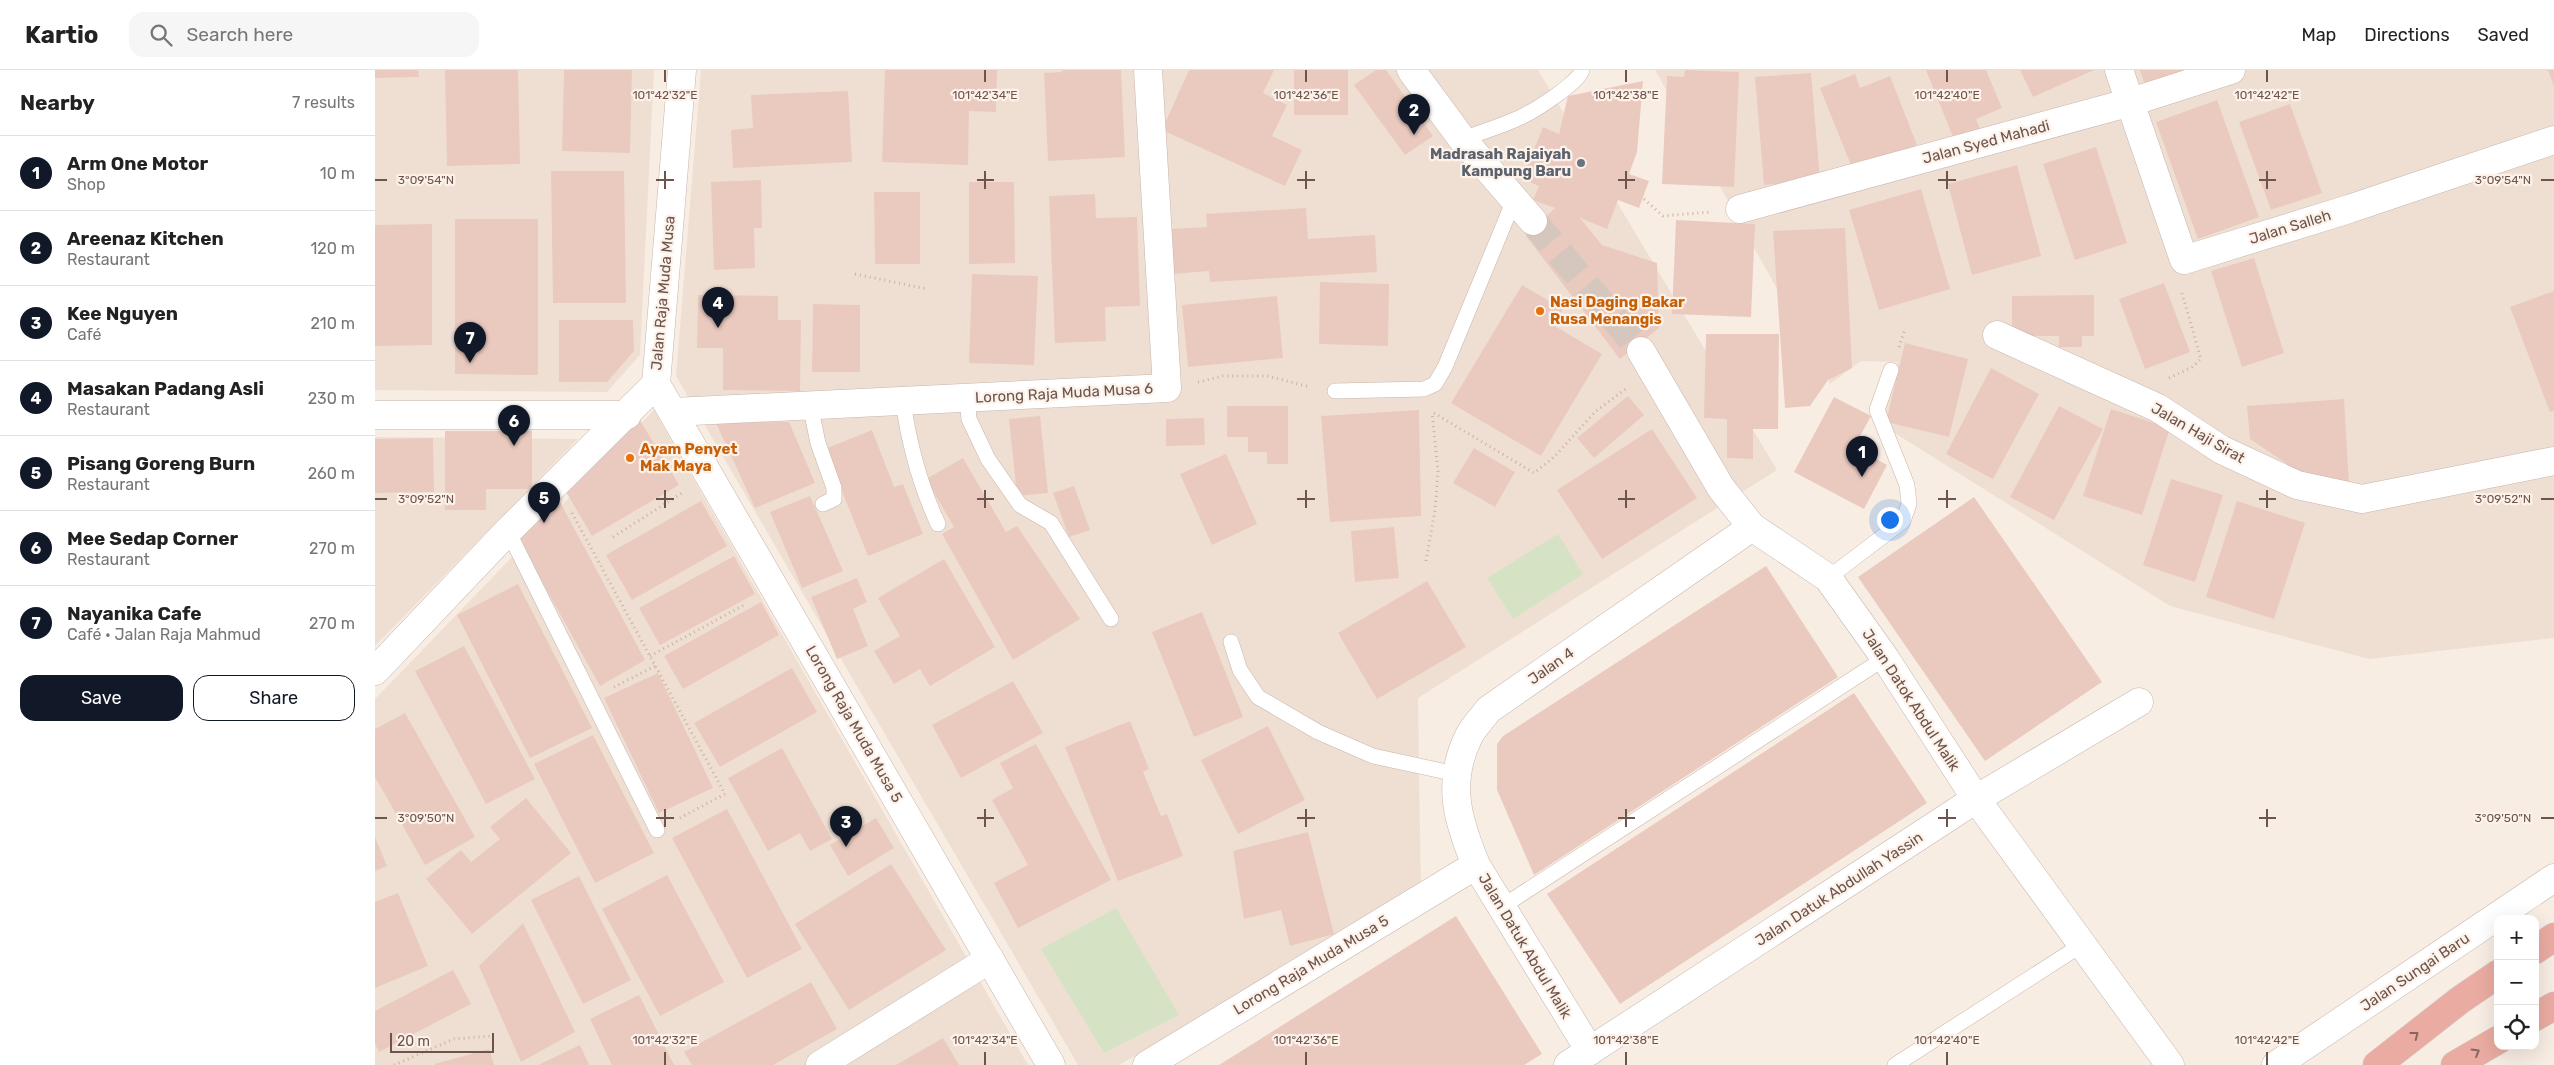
<!DOCTYPE html>
<meta charset="utf-8">
<style>
body{margin:0;font-family:Rubik,sans-serif;background:#f6f6f6;color:#222}
.controls{position:absolute;right:15px;bottom:15px;display:grid;overflow:hidden;border-radius:10px;box-shadow:0 5px 20px #0002}
.controls button{width:45px;height:45px;display:grid;place-items:center;padding:0;border:0;border-bottom:1px solid #e0e0e0;background:#fff;color:#222;font:25px sans-serif}
.scale{position:absolute;left:15px;bottom:12px;width:104px;box-sizing:border-box;padding-left:5px;border:2px solid #6d544d;border-top:0;font-size:14px;line-height:18px;white-space:nowrap;color:#6d544d;-webkit-text-stroke:4px #fcf2e9;paint-order:stroke}
.you{position:absolute;left:1514px;top:449px;width:18px;height:18px;margin:-12px;border:4px solid #fff;border-radius:50%;background:#1a73e8;box-shadow:0 0 0 8px #1a73e833}
.badge{display:grid;place-items:center;width:32px;height:32px;border-radius:50%;background:#111827;color:#fff;font-size:16px;font-weight:700}
.pin{position:absolute;translate:-50% -41px;filter:drop-shadow(0 1px 2px #0008)}
.pin::after{content:'';position:absolute;top:26px;width:18px;height:15px;background:inherit;clip-path:polygon(0 0,100% 0,50% 100%)}
.list{margin:0;padding:0;list-style:none}
h2{display:flex;justify-content:space-between;align-items:center;height:65px;margin:0;padding:0 20px;font-size:21px}
h2 small{font-size:16px;font-weight:400;color:#767676}
.list li{display:grid;grid-template-columns:32px 1fr auto;gap:15px;align-items:center;box-sizing:border-box;height:75px;padding:0 20px;border-top:1px solid #e0e0e0}
.list b{display:block;font-size:19px;white-space:nowrap}
.list p{margin:0;font-size:16px;white-space:nowrap;color:#767676}
.list em{font-size:16px;font-style:normal;color:#767676}
.actions{display:flex;gap:10px;padding:15px 20px}
.actions a{flex:1;padding:11px 0;border:1px solid #111827;border-radius:15px;text-align:center;font-size:18px;color:#111827}
.actions .main{background:#111827;color:#fff}
.icon{flex:none;width:28px;height:28px;fill:none;stroke:currentColor;stroke-width:2;stroke-linecap:round;stroke-linejoin:round}
.map{position:relative;flex:none;width:2179px;height:995px;overflow:hidden}
header{display:flex;align-items:center;gap:30px;box-sizing:border-box;height:70px;padding:0 25px;background:#fff;border-bottom:1px solid #e0e0e0}
header strong{font-size:24px}
nav{display:flex;gap:28px;margin-inline-start:auto;font-size:18px}
.search{width:350px;height:45px;background:#f6f6f6;display:flex;align-items:center;gap:12px;box-sizing:border-box;padding:0 18px;border-radius:15px;color:#767676;font-size:19px}
main{display:flex}
aside{flex:1;background:#fff}
.map>svg:first-child{display:block}
</style>
<header>
<strong>Kartio</strong>
<div class="search"><svg class="icon" aria-label="search" viewBox="0 0 24 24"><circle cx="10" cy="10" r="6"/><path d="M15 15l6 6"/></svg>Search here</div>
<nav><a>Map</a><a>Directions</a><a>Saved</a></nav>
</header>
<main>
<aside>
<h2>Nearby<small>7 results</small></h2>
<ul class="list">
<li><span class="badge">1</span><div><b>Arm One Motor</b><p>Shop</p></div><em>10 m</em></li>
<li><span class="badge">2</span><div><b>Areenaz Kitchen</b><p>Restaurant</p></div><em>120 m</em></li>
<li><span class="badge">3</span><div><b>Kee Nguyen</b><p>Café</p></div><em>210 m</em></li>
<li><span class="badge">4</span><div><b>Masakan Padang Asli</b><p>Restaurant</p></div><em>230 m</em></li>
<li><span class="badge">5</span><div><b>Pisang Goreng Burn</b><p>Restaurant</p></div><em>260 m</em></li>
<li><span class="badge">6</span><div><b>Mee Sedap Corner</b><p>Restaurant</p></div><em>270 m</em></li>
<li><span class="badge">7</span><div><b>Nayanika Cafe</b><p>Café · Jalan Raja Mahmud</p></div><em>270 m</em></li>
</ul>
<div class="actions"><a class="main">Save</a><a>Share</a></div>
</aside>
<div class="map">
<svg width="2179" height="995" viewBox="0 0 2179 995">
<rect width="100%" height="100%" fill="#f8ede3"/>
<g fill="#efdfd3">
<polygon points="0,0 279,0 265,285 232,322 0,320"/>
<polygon points="326,0 1163,0 1402,400 1043,628 1046,827 744,995 703,995 301,306"/>
<polygon points="1280,0 2179,0 2179,568 1994,589 1795,536 1499,350 1523,292 1486,291 1455,314"/>
<polygon points="279,340 653,995 0,995 0,629"/>
<polygon points="0,367 203,369 0,576"/>
</g>
<g fill="#d5e3c4">
<polygon points="1183,464 1208,504 1138,549 1112,508"/>
<polygon points="741,838 804,945 729,983 666,879"/>
</g>
<g fill="#eacabf">
<polygon points="0,0 43,0 44,7 0,8"/>
<polygon points="70,0 143,0 145,94 72,96"/>
<polygon points="189,0 257,0 255,83 187,81"/>
<polygon points="510,0 622,0 621,42 594,41 593,95 507,92"/>
<polygon points="687,0 746,0 750,87 673,91 669,3 687,2"/>
<polygon points="814,0 899,0 888,23 912,35 897,66 927,80 910,116 787,60"/>
<rect x="919" y="0" width="54" height="45"/>
<polygon points="1001,0 1011,0 1058,66 1030,85 979,15"/>
<polygon points="1310,0 1364,2 1359,117 1287,114 1292,6 1309,7"/>
<polygon points="1551,0 1611,0 1627,38 1601,49 1608,66 1582,77"/>
<polygon points="1645,0 1719,0 1658,27"/>
<polygon points="1765,0 1827,0 1771,18"/>
<polygon points="2173,0 2179,0 2179,16"/>
<polygon points="1436,3 1445,110 1389,115 1380,7"/>
<polygon points="1480,4 1485,18 1515,6 1542,75 1478,100 1445,18"/>
<polygon points="1268,11 1262,82 1254,104 1274,111 1264,138 1243,130 1232,159 1205,148 1227,175 1282,193 1284,258 1245,289 1151,166 1180,138 1158,130 1164,116 1147,109 1168,57 1184,64 1193,26"/>
<polygon points="473,21 477,92 358,98 356,60 378,58 376,25"/>
<polygon points="1842,30 1884,147 1823,169 1781,52"/>
<polygon points="1915,34 1947,123 1896,140 1864,52"/>
<polygon points="1721,77 1752,173 1700,190 1668,94"/>
<polygon points="1642,95 1666,186 1597,205 1573,114"/>
<polygon points="176,101 249,101 251,233 178,233"/>
<polygon points="386,110 387,158 379,158 380,198 339,200 336,112"/>
<polygon points="594,112 639,112 640,193 594,194"/>
<polygon points="1546,119 1575,219 1504,240 1474,140"/>
<polygon points="499,122 545,122 545,194 500,194"/>
<polygon points="720,124 721,148 762,147 765,236 730,237 731,271 680,273 674,126"/>
<polygon points="931,138 933,169 1000,165 1002,202 835,212 834,201 797,204 795,159 832,157 831,144"/>
<polygon points="80,149 163,149 163,305 80,304"/>
<polygon points="1301,150 1380,154 1376,247 1297,244"/>
<polygon points="57,154 57,275 0,276 0,155"/>
<polygon points="1470,158 1477,298 1453,310 1435,336 1410,338 1398,161"/>
<polygon points="1879,188 1909,283 1867,297 1836,201"/>
<polygon points="597,204 663,206 659,295 594,293"/>
<polygon points="945,212 1014,214 1013,276 944,274"/>
<polygon points="1789,213 1815,282 1770,299 1744,229"/>
<polygon points="1147,215 1188,239 1178,255 1227,284 1166,386 1076,333"/>
<polygon points="2179,221 2179,341 2175,342 2135,237"/>
<polygon points="323,225 403,226 403,250 426,250 425,321 348,320 348,278 322,278"/>
<polygon points="1719,225 1719,266 1707,266 1707,277 1684,277 1684,266 1637,266 1637,226"/>
<polygon points="902,226 908,288 813,297 807,235"/>
<polygon points="438,234 485,235 485,302 437,302"/>
<polygon points="184,250 258,250 259,281 232,312 184,312"/>
<polygon points="1331,264 1404,264 1403,359 1378,359 1378,389 1352,388 1352,349 1329,348"/>
<polygon points="1530,273 1593,289 1574,367 1511,352"/>
<polygon points="1616,298 1664,324 1618,409 1571,384"/>
<polygon points="1253,326 1269,345 1219,388 1202,368"/>
<polygon points="1459,327 1496,346 1479,377 1512,395 1489,439 1419,402"/>
<polygon points="1969,329 1974,413 1931,407 1875,369 1872,336"/>
<polygon points="852,336 913,336 913,394 892,394 892,382 873,382 873,367 852,367"/>
<polygon points="1684,336 1728,359 1679,450 1635,427"/>
<polygon points="1736,339 1795,358 1767,445 1708,426"/>
<polygon points="1044,340 1046,446 955,452 946,346"/>
<polygon points="665,346 673,423 642,426 634,349"/>
<polygon points="263,347 304,415 217,466 187,415"/>
<polygon points="829,348 830,375 791,376 791,349"/>
<polygon points="414,352 440,413 380,438 341,353"/>
<polygon points="1277,359 1322,428 1227,489 1182,420"/>
<polygon points="497,360 519,417 528,414 548,464 493,486 450,379"/>
<polygon points="70,361 157,361 157,419 111,419 111,440 70,440"/>
<polygon points="58,368 59,422 0,423 0,369"/>
<polygon points="1099,378 1140,402 1120,437 1078,413"/>
<polygon points="851,384 882,454 837,475 805,404"/>
<polygon points="588,388 631,462 642,456 705,549 638,590 567,464 579,457 551,409"/>
<polygon points="1796,409 1848,425 1820,512 1768,495"/>
<polygon points="699,416 715,460 694,467 678,423"/>
<polygon points="180,423 270,590 225,616 140,463"/>
<polygon points="435,426 468,501 427,518 395,442"/>
<polygon points="1599,427 1727,612 1610,691 1483,507"/>
<polygon points="326,431 352,476 257,530 231,485"/>
<polygon points="1862,431 1930,453 1899,549 1831,527"/>
<polygon points="1019,457 1024,508 980,512 976,461"/>
<polygon points="359,486 380,524 285,575 264,538"/>
<polygon points="569,489 620,577 555,616 545,599 519,614 499,581 525,566 503,528"/>
<polygon points="1391,496 1463,607 1159,805 1122,720 1122,674 1128,666"/>
<polygon points="482,508 492,532 478,539 493,576 462,589 436,527"/>
<polygon points="1052,511 1091,577 1002,629 963,563"/>
<polygon points="143,514 217,658 155,688 82,545"/>
<polygon points="386,532 404,565 308,619 289,586"/>
<polygon points="827,542 868,647 819,667 777,562"/>
<polygon points="89,576 160,709 111,734 40,601"/>
<polygon points="417,598 442,642 345,697 319,653"/>
<polygon points="283,603 338,718 284,743 229,628"/>
<polygon points="638,611 668,663 586,708 557,655"/>
<polygon points="1479,623 1552,733 1245,934 1172,824"/>
<polygon points="30,643 100,767 50,795 0,707 0,659"/>
<polygon points="755,651 774,699 768,702 786,746 792,744 808,786 743,811 690,677"/>
<polygon points="893,656 930,730 863,764 826,690"/>
<polygon points="218,665 279,783 220,813 159,694"/>
<polygon points="661,674 736,810 643,858 619,813 653,795 617,730 638,718 625,693"/>
<polygon points="407,678 457,769 435,781 425,763 393,781 353,708"/>
<polygon points="151,728 196,783 97,864 51,809 86,780 96,792 125,769 115,757"/>
<polygon points="352,739 427,879 372,908 297,768"/>
<polygon points="501,748 519,778 473,806 455,775"/>
<polygon points="933,762 959,864 915,876 906,840 869,849 858,781"/>
<polygon points="0,767 12,796 0,801"/>
<polygon points="516,794 571,880 474,940 420,854"/>
<polygon points="292,805 349,912 285,946 227,839"/>
<polygon points="204,806 256,910 208,934 156,830"/>
<polygon points="23,823 53,896 0,918 0,832"/>
<polygon points="1081,846 1167,984 1149,995 844,995"/>
<polygon points="148,853 200,962 146,992 104,896"/>
<polygon points="78,900 96,934 4,982 0,974 0,941"/>
<polygon points="436,912 462,959 398,995 317,995 309,982"/>
<polygon points="264,925 299,995 237,995 215,949"/>
<polygon points="568,968 584,995 521,995"/>
<polygon points="205,975 214,995 163,995"/>
<polygon points="114,979 119,995 60,995 60,994"/>
</g>
<g fill="none" stroke-linecap="round" stroke-linejoin="round">
<polyline stroke="#d5c7be" stroke-width="28" stroke-dasharray="28 14" stroke-linecap="butt" points="1158,151 1266,281"/>
<defs>
<g id="lane">
<path d="M1087,69C1107,62 1127,56 1146,47C1159,41 1205,12 1207,0"/>
<polyline points="960,321 1049,319 1060,314 1070,297 1139,130"/>
<polyline points="592,328 594,349 613,389 645,435 676,453 736,549"/>
<path d="M528,331C534,374 545,415 563,454"/>
<polyline points="435,335 443,373 459,418 459,429 448,434"/>
<polyline points="133,461 282,760"/>
<polyline points="1453,508 1528,451 1534,434 1532,415 1502,340 1516,300"/>
<polyline points="856,572 865,600 883,627 943,662 998,686 1081,704"/>
<polyline points="1125,838 1510,588"/>
<polyline points="1520,995 1708,874"/>
</g>
<g id="street">
<polyline points="1036,0 1087,69 1158,151"/>
<polyline points="1744,0 1809,190 1974,139 2179,70"/>
<polyline points="1365,139 1756,32 1856,0"/>
<polyline points="1622,265 1783,338 1847,380 1922,415 1987,429 2179,391"/>
<polyline points="1266,281 1346,418 1377,457 1453,508 1510,588 1601,729 1795,995"/>
<polyline points="281,314 676,995"/>
<polyline points="298,342 792,318 773,0"/>
<polyline points="0,345 252,345"/>
<polyline points="0,601 133,461 281,314 307,0"/>
<path d="M1215,981L1101,795C1083,751 1071,714 1093,668C1097,658 1107,649 1113,640L1377,457"/>
<polyline points="445,995 615,889"/>
<polyline points="772,995 1101,795"/>
<polyline points="1193,995 1601,729 1764,632"/>
<polyline points="1901,995 2179,808"/>
</g>
<g id="highway">
<polyline points="2160,880 2179,867"/>
<polyline points="2160,947 2179,936"/>
<polyline points="2002,995 2085,930 2123,904"/>
<polyline points="2080,995 2123,970"/>
</g>
</defs>
<use href="#lane" stroke="#c7b5ac" stroke-width="16"/>
<use href="#street" stroke="#c7b5ac" stroke-width="29"/>
<use href="#highway" stroke="#d3ccca" stroke-width="29"/>
<g stroke="#ceaea3" stroke-width="3" stroke-dasharray="1 4" stroke-linecap="butt">
<polyline points="1269,129 1288,146 1335,142"/>
<polyline points="480,204 552,219"/>
<polyline points="1524,277 1530,259"/>
<polyline points="1794,308 1817,297 1826,289 1806,220"/>
<polyline points="823,312 848,306 892,306 935,317"/>
<polyline points="1059,343 1159,403 1179,387 1220,342 1252,318"/>
<polyline points="197,443 350,724 303,749"/>
<polyline points="238,467 307,423"/>
<polyline points="1051,491 1060,440 1063,401 1057,343"/>
<polyline points="275,586 371,534"/>
<polyline points="239,617 280,596"/>
<polyline points="19,995 79,969 116,966"/>
</g>
<use href="#lane" stroke="#fff" stroke-width="15"/>
<use href="#street" stroke="#fff" stroke-width="28"/>
<use href="#highway" stroke="#eaaca2" stroke-width="28"/>
</g>
<defs><path id="oneway-chevron" d="M-2-3.5L2.5 0L-2 3.5" fill="none" stroke-width="1.6" stroke-linecap="round" stroke-linejoin="round" transform="scale(1.25)"/></defs>
<g stroke="#86665e">
<use href="#oneway-chevron" transform="translate(2040 965) rotate(-38)"/>
<use href="#oneway-chevron" transform="translate(2101 982) rotate(-31)"/>
</g>
<path fill="none" stroke="#6d544d" stroke-width="2" d="M290,0V12M610,0V12M931,0V12M1251,0V12M1572,0V12M1892,0V12M290,101V119M610,101V119M931,101V119M1251,101V119M1572,101V119M1892,101V119M0,110H12M281,110H299M602,110H619M922,110H940M1243,110H1260M1563,110H1581M1884,110H1901M2166,110H2179M290,420V438M610,420V438M931,420V438M1251,420V438M1572,420V438M1892,420V438M0,429H12M281,429H299M602,429H619M922,429H940M1243,429H1260M1563,429H1581M1884,429H1901M2166,429H2179M290,739V757M610,739V757M931,739V757M1251,739V757M1572,739V757M1892,739V757M0,748H12M281,748H299M602,748H619M922,748H940M1243,748H1260M1563,748H1581M1884,748H1901M2166,748H2179M290,982V995M610,982V995M931,982V995M1251,982V995M1572,982V995M1892,982V995"/>
<circle fill="#6b7280" stroke="#fcf2e9" stroke-width="2" cx="1206" cy="93" r="5"/>
<g fill="#e8710a" stroke="#fcf2e9" stroke-width="2">
<circle cx="1165" cy="241" r="5"/>
<circle cx="255" cy="388" r="5"/>
</g>
<g text-anchor="middle" dominant-baseline="central" stroke-width="4.5" stroke-linejoin="round" paint-order="stroke">
<g font-size="15" fill="#6d544d" stroke="#fcf2e9">
<text transform="translate(1611 72) rotate(-15)">Jalan Syed Mahadi</text>
<text transform="translate(1915 157) rotate(-17)">Jalan Salleh</text>
<text transform="translate(288 223) rotate(-85)">Jalan Raja Muda Musa</text>
<text transform="translate(689 323) rotate(-3)">Lorong Raja Muda Musa 6</text>
<text transform="translate(1823 363) rotate(30)">Jalan Haji Sirat</text>
<text transform="translate(1176 596) rotate(-35)">Jalan 4</text>
<text transform="translate(1536 630) rotate(57)">Jalan Datok Abdul Malik</text>
<text transform="translate(479 654) rotate(60)">Lorong Raja Muda Musa 5</text>
<text transform="translate(1464 819) rotate(-33)">Jalan Datuk Abdullah Yassin</text>
<text transform="translate(1150 876) rotate(59)">Jalan Datuk Abdul Malik</text>
<text transform="translate(936 895) rotate(-31)">Lorong Raja Muda Musa 5</text>
<text transform="translate(2040 902) rotate(-34)">Jalan Sungai Baru</text>
</g>
<g font-size="15" font-weight="bold" fill="#5b616d" stroke="#fcf2e9" text-anchor="end">
<text x="1196" y="84">Madrasah Rajaiyah<tspan x="1196" dy="17">Kampung Baru</tspan></text>
</g>
<g font-size="15" font-weight="bold" fill="#c56008" stroke="#fcf2e9" text-anchor="start">
<text x="1175" y="232">Nasi Daging Bakar<tspan x="1175" dy="17">Rusa Menangis</tspan></text>
<text x="265" y="379">Ayam Penyet<tspan x="265" dy="17">Mak Maya</tspan></text>
</g>
</g>
<g font-size="12" text-anchor="middle" fill="#6d544d" stroke="#fcf2e9" stroke-width="4.5" stroke-linejoin="round" paint-order="stroke">
<text x="290" y="29">101°42'32"E</text>
<text x="610" y="29">101°42'34"E</text>
<text x="931" y="29">101°42'36"E</text>
<text x="1251" y="29">101°42'38"E</text>
<text x="1572" y="29">101°42'40"E</text>
<text x="1892" y="29">101°42'42"E</text>
<text x="51" y="114">3°09'54"N</text>
<text x="2128" y="114">3°09'54"N</text>
<text x="51" y="433">3°09'52"N</text>
<text x="2128" y="433">3°09'52"N</text>
<text x="51" y="752">3°09'50"N</text>
<text x="2128" y="752">3°09'50"N</text>
<text x="290" y="974">101°42'32"E</text>
<text x="610" y="974">101°42'34"E</text>
<text x="931" y="974">101°42'36"E</text>
<text x="1251" y="974">101°42'38"E</text>
<text x="1572" y="974">101°42'40"E</text>
<text x="1892" y="974">101°42'42"E</text>
</g>
</svg>
<div class="controls">
<button>+</button>
<button>−</button>
<button><svg class="icon" aria-label="locate" viewBox="0 0 24 24"><circle cx="12" cy="12" r="6"/><path d="M12 2v4M12 18v4M2 12h4M18 12h4"/></svg></button>
</div>
<div class="scale">20 m</div>
<div class="you"></div>
<div class="pin badge" style="left:1487px;top:407px">1</div>
<div class="pin badge" style="left:1039px;top:65px">2</div>
<div class="pin badge" style="left:471px;top:777px">3</div>
<div class="pin badge" style="left:343px;top:258px">4</div>
<div class="pin badge" style="left:169px;top:453px">5</div>
<div class="pin badge" style="left:139px;top:376px">6</div>
<div class="pin badge" style="left:95px;top:293px">7</div>
</div>
</main>
